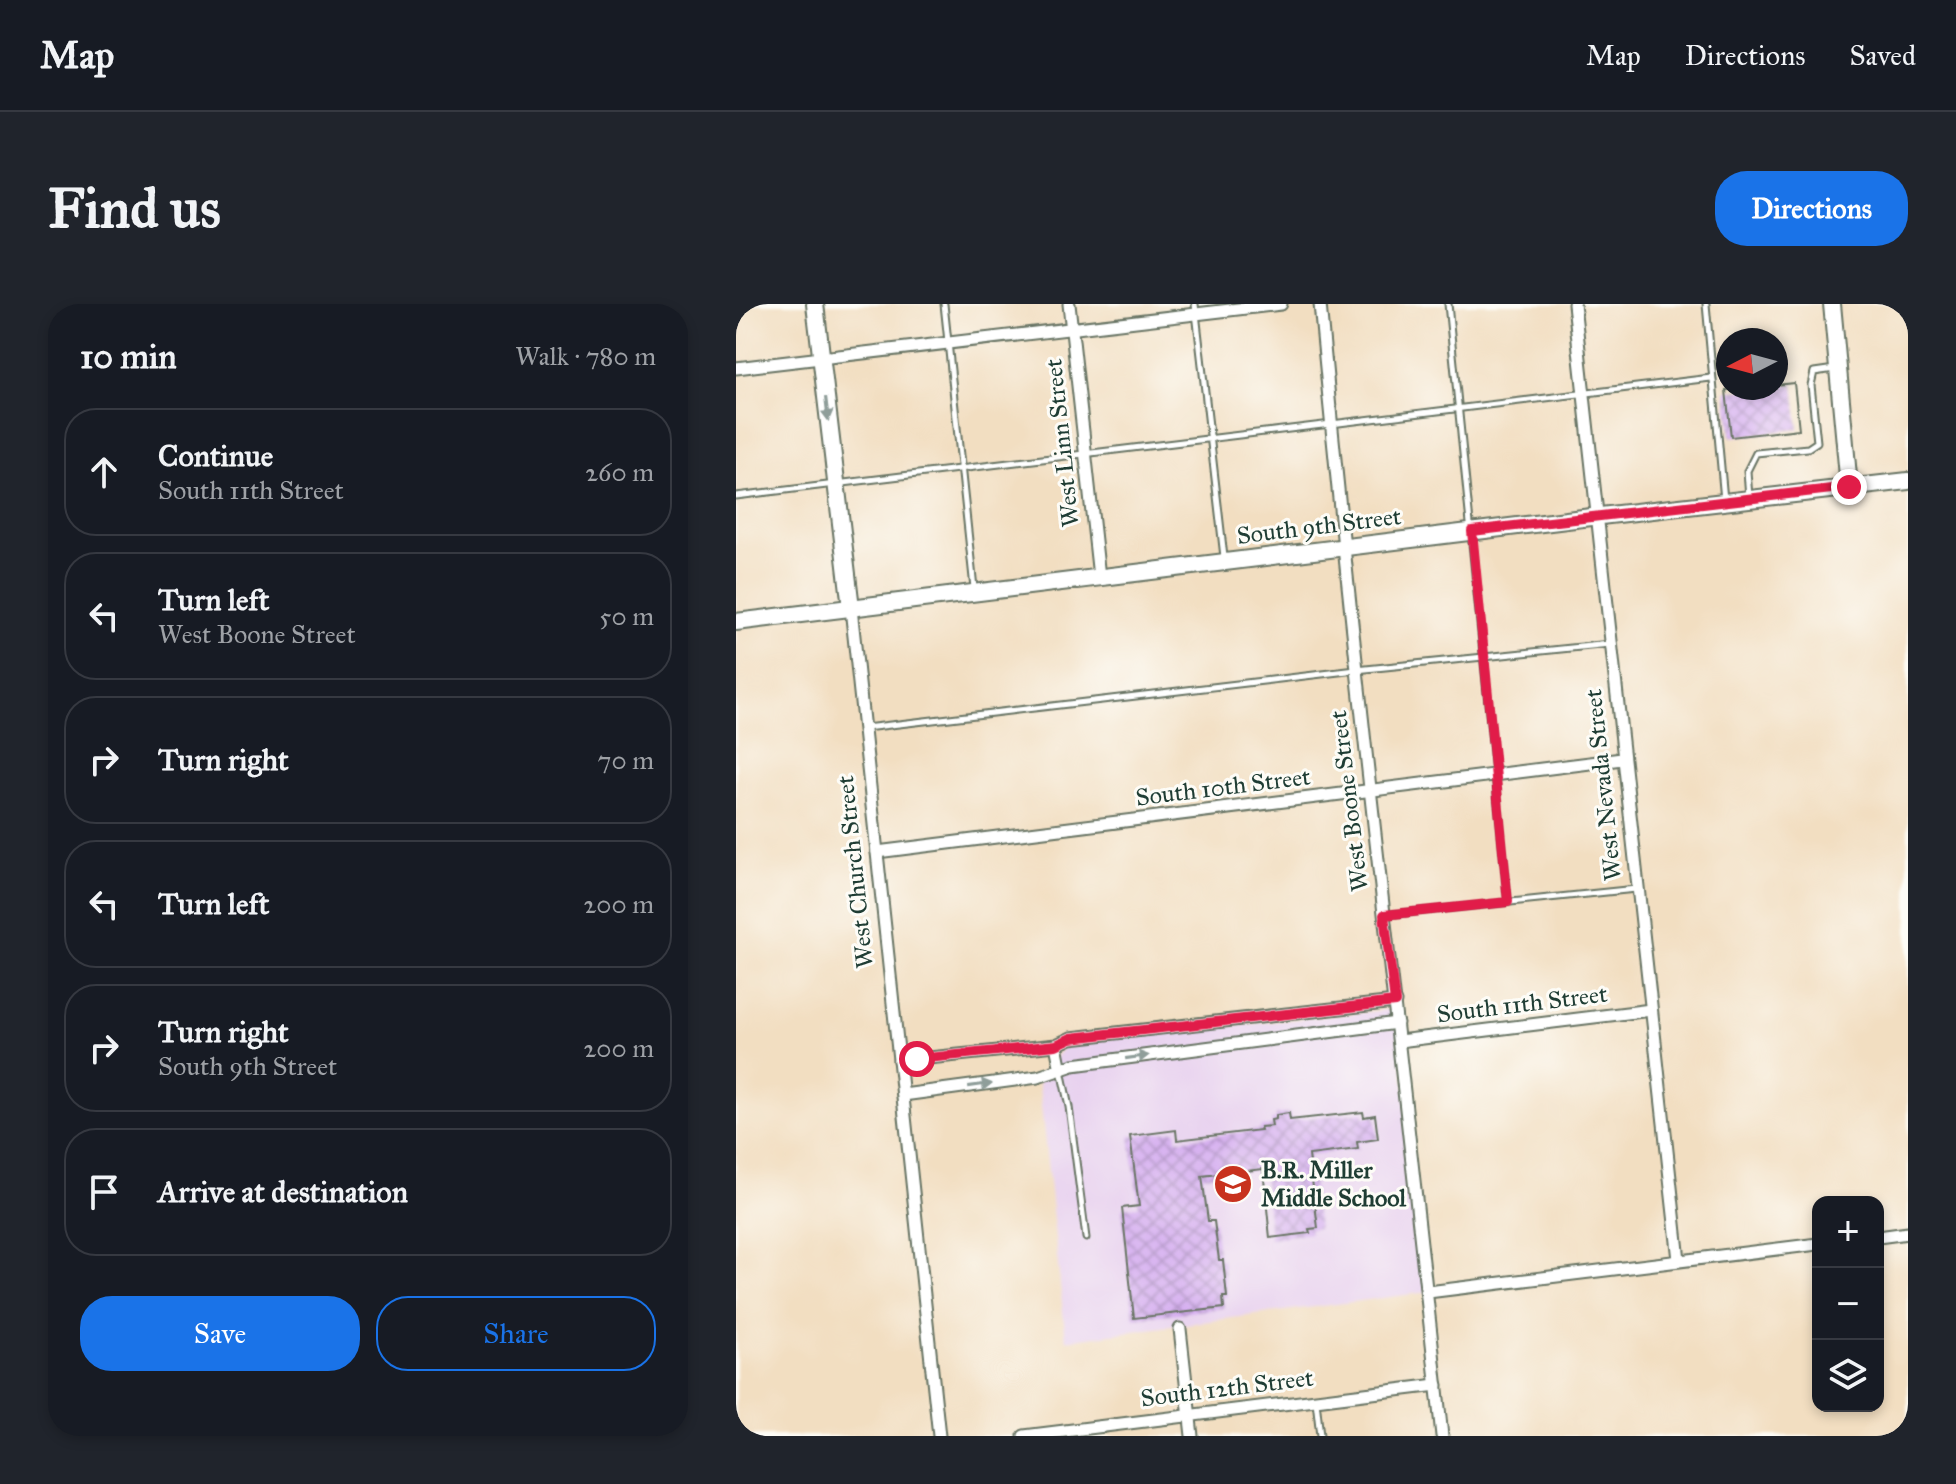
<!DOCTYPE html>
<meta charset="utf-8">
<style>
body{margin:0;font-family:"IM FELL Great Primer",serif;background:#20242c;color:#f1f3f6}
.controls{position:absolute;right:24px;bottom:24px;display:grid;overflow:hidden;border-radius:16px;box-shadow:0 4px 12px #0003}
.controls button{width:72px;height:72px;display:grid;place-items:center;padding:0;border:0;border-bottom:2px solid #363941;background:#171b24;color:#f1f3f6;font:40px sans-serif}
.compass{position:absolute;left:980px;top:24px;width:72px;height:72px;border-radius:50%;background:#171b24;box-shadow:0 4px 12px #0003;rotate:264deg}
.stop{position:absolute;width:24px;height:24px;margin:-18px;border:6px solid #e11d48;border-radius:50%;background:#fff}
.stop.end{background:#e11d48;border-color:#fff;box-shadow:0 2px 8px #0008}
.list{margin:0;padding:0;list-style:none}
h2{display:flex;justify-content:space-between;align-items:center;height:104px;margin:0;padding:0 32px;font-size:34px}
h2 small{font-size:26px;font-weight:400;color:#9ea1a6}
.list li{display:grid;grid-template-columns:52px 1fr auto;gap:24px;align-items:center;box-sizing:border-box;height:128px;margin:0 16px 16px;padding:0 16px;border:2px solid #363941;border-radius:32px}
.list b{display:block;font-size:30px;white-space:nowrap}
.list p{margin:0;font-size:26px;white-space:nowrap;color:#9ea1a6}
.list em{font-size:26px;font-style:normal;color:#9ea1a6}
.actions{display:flex;gap:16px;padding:24px 32px}
.actions a{flex:1;padding:18px 0;border:2px solid #1a73e8;border-radius:32px;text-align:center;font-size:28px;color:#1a73e8}
.actions .main{background:#1a73e8;color:#fff}
.icon{flex:none;width:44px;height:44px;fill:none;stroke:currentColor;stroke-width:2;stroke-linecap:round;stroke-linejoin:round}
.map{position:relative;flex:none;width:1172px;height:1132px;overflow:hidden;border-radius:32px}
header{display:flex;align-items:center;gap:48px;box-sizing:border-box;height:112px;padding:0 40px;background:#171b24;border-bottom:2px solid #363941}
header strong{font-size:38px}
nav{display:flex;gap:44px;margin-inline-start:auto;font-size:28px}
.intro{display:flex;align-items:center;justify-content:space-between;box-sizing:border-box;height:192px;padding:0 48px}
h1{margin:0;font-size:56px}
.button{padding:20px 36px;border-radius:32px;background:#1a73e8;color:#fff;font-size:28px;font-weight:700}
main{display:flex;gap:48px;padding:0 48px}
aside{flex:1;background:#171b24;border-radius:32px;box-shadow:0 4px 12px #0003}
.map>svg:first-child{display:block}
</style>
<header>
<strong>Map</strong>
<nav><a>Map</a><a>Directions</a><a>Saved</a></nav>
</header>
<div class="intro"><h1>Find us</h1><a class="button">Directions</a></div>
<main>
<aside>
<h2>10 min<small>Walk · 780 m</small></h2>
<ul class="list">
<li><svg class="icon" aria-label="ahead" viewBox="0 0 24 24"><path d="M12 20V5M6 11l6-6 6 6"/></svg><div><b>Continue</b><p>South 11th Street</p></div><em>260 m</em></li>
<li><svg class="icon" aria-label="left" viewBox="0 0 24 24"><path d="M17 20v-9H6M10 6l-5 5 5 5"/></svg><div><b>Turn left</b><p>West Boone Street</p></div><em>50 m</em></li>
<li><svg class="icon" aria-label="right" viewBox="0 0 24 24"><path d="M7 20v-9h11M14 6l5 5-5 5"/></svg><div><b>Turn right</b></div><em>70 m</em></li>
<li><svg class="icon" aria-label="left" viewBox="0 0 24 24"><path d="M17 20v-9H6M10 6l-5 5 5 5"/></svg><div><b>Turn left</b></div><em>200 m</em></li>
<li><svg class="icon" aria-label="right" viewBox="0 0 24 24"><path d="M7 20v-9h11M14 6l5 5-5 5"/></svg><div><b>Turn right</b><p>South 9th Street</p></div><em>200 m</em></li>
<li><svg class="icon" aria-label="arrive" viewBox="0 0 24 24"><path d="M6 21V4h12l-3 4 3 4H6"/></svg><div><b>Arrive at destination</b></div></li>
</ul>
<div class="actions"><a class="main">Save</a><a>Share</a></div>
</aside>
<div class="map">
<svg width="1172" height="1132" viewBox="0 0 1172 1132">
<defs>
<pattern id="building-cross-hatch" width="8" height="8" patternUnits="userSpaceOnUse" patternTransform="scale(2)"><rect width="8" height="8" fill="#d2a7ef"/><path d="M0 0l8 8M0 8l8-8" fill="none" stroke="#aa89c2"/></pattern>
</defs>
<rect width="100%" height="100%" fill="#fdfcf7"/>
<filter id="ink" filterUnits="userSpaceOnUse"><feTurbulence type="fractalNoise" baseFrequency=".0125" numOctaves="2"/><feDisplacementMap in="SourceGraphic" scale="16" xChannelSelector="R" yChannelSelector="G"/><feConvolveMatrix kernelMatrix="1 2 1 2 8 2 1 2 1" color-interpolation-filters="sRGB"/></filter>
<filter id="wash" filterUnits="userSpaceOnUse"><feTurbulence type="fractalNoise" baseFrequency=".006" numOctaves="4" result="noise"/><feDisplacementMap in="SourceGraphic" scale="32" xChannelSelector="R" yChannelSelector="G"/><feGaussianBlur stdDeviation="1.8" result="paint"/><feColorMatrix in="noise" values="0 0 0 0 0 0 0 0 0 0 0 0 0 0 0 0 0 1.4 0 .05"/><feComposite in="paint" operator="in"/></filter>
<g filter="url(#wash)">
<rect width="100%" height="100%" fill="#f2dec1"/>
<polygon fill="#e8d2ef" points="660,705 692,988 330,1036 302,773 331,739"/>
<g id="blocks">
<g fill="url(#building-cross-hatch)">
<polygon points="1058,79 1063,125 995,133 990,86 1040,84 1040,81"/>
<polygon points="627,808 628,813 639,811 642,835 621,838 622,845 573,851 582,924 573,925 574,929 534,934 527,865 466,872 472,917 478,917 483,956 487,956 491,993 487,993 488,1004 398,1014 386,904 403,902 394,832 440,826 441,836 525,826 524,823 536,822 535,816 540,815 540,811 553,809 554,816"/>
</g>
</g>
</g>
<g filter="url(#ink)">
<use href="#blocks" fill-opacity="0" stroke="#697565" stroke-width="2"/>
<g fill="none" stroke-linecap="round" stroke-linejoin="round">
<defs>
<g id="lane">
<polyline points="208,0 238,284"/>
<polyline points="459,0 488,253"/>
<polyline points="712,0 772,598"/>
<polyline points="970,0 988,196"/>
<polyline points="0,192 975,74"/>
<polyline points="1013,193 1011,167 1020,149 1072,144 1081,138 1075,81 1078,68 1099,65"/>
<polyline points="129,424 620,366 874,340"/>
<polyline points="648,611 900,585"/>
<polyline points="325,766 333,803 350,934"/>
<polyline points="580,1097 584,1132"/>
</g>
<g id="street">
<polyline points="333,0 363,273"/>
<path d="M584,0C619,378 666,755 706,1132"/>
<polyline points="838,0 943,956"/>
<polyline points="0,64 545,0"/>
<polyline points="115,304 203,1132"/>
<polyline points="141,548 886,455"/>
<polyline points="663,737 915,706"/>
<polyline points="320,741 325,766"/>
<polyline points="163,757 320,741 335,734 659,698"/>
<polyline points="167,791 302,773 337,761 661,719"/>
<polyline points="1142,933 1172,929"/>
<polyline points="692,988 1082,940"/>
<polyline points="444,1025 456,1132"/>
<polyline points="288,1132 701,1081"/>
</g>
<g id="secondary">
<polyline points="79,0 115,304"/>
<polyline points="1096,0 1113,183"/>
<polyline points="0,318 847,214 1172,177"/>
</g>
</defs>
<use href="#lane" stroke="#697565" stroke-width="9"/>
<use href="#street" stroke="#697565" stroke-width="15"/>
<use href="#secondary" stroke="#697565" stroke-width="20"/>
<use href="#lane" stroke="#fff" stroke-width="5"/>
<use href="#street" stroke="#fff" stroke-width="11"/>
<use href="#secondary" stroke="#fff" stroke-width="16"/>
</g>
<defs><path id="oneway-solid" d="M-6-.8H1V-3.2L6.5 0L1 3.2V.8H-6Z" transform="scale(2)"/></defs>
<g fill="#8f9e9a">
<use href="#oneway-solid" transform="translate(91 105) rotate(83)"/>
<use href="#oneway-solid" transform="translate(401 753) rotate(-8)"/>
<use href="#oneway-solid" transform="translate(244 781) rotate(-8)"/>
</g>
</g>
<g fill="none" stroke-linecap="round" stroke-linejoin="round" filter="url(#ink)">
<polyline stroke="#e11d48" stroke-width="10" points="181,755 320,741 335,734 659,698 648,611 772,598 736,227 1113,183"/>
</g>
<defs>
<symbol id="school-disc" viewBox="-11 -11 22 22"><circle r="9.5" fill="#c8321e" stroke="#fdfcf7"/><path d="M0-5L7-2L0 1L-7-2ZM-4 1L0 2.5L4 1V4Q0 6-4 4Z" fill="#fff"/></symbol>
</defs>
<g fill-rule="evenodd">
<use href="#school-disc" x="475" y="858" width="44" height="44"/>
</g>
<g text-anchor="middle" dominant-baseline="central" stroke-width="6" stroke-linejoin="round" paint-order="stroke">
<g font-size="24" fill="#1f3d34" stroke="#fdfcf7">
<text transform="translate(326 139) rotate(-96)">West Linn Street</text>
<text transform="translate(583 222) rotate(-7)">South 9th Street</text>
<text transform="translate(867 481) rotate(-96)">West Nevada Street</text>
<text transform="translate(487 483) rotate(-7)">South 10th Street</text>
<text transform="translate(613 497) rotate(-97)">West Boone Street</text>
<text transform="translate(119 568) rotate(-96)">West Church Street</text>
<text transform="translate(786 700) rotate(-7)">South 11th Street</text>
<text transform="translate(491 1084) rotate(-7)">South 12th Street</text>
</g>
<g font-size="24" font-weight="bold" fill="#1f3d34" stroke="#fdfcf7" text-anchor="start">
<text x="525" y="866">B.R. Miller<tspan x="525" dy="28">Middle School</tspan></text>
</g>
</g>
</svg>
<div class="controls">
<button>+</button>
<button>−</button>
<button><svg class="icon" aria-label="layers" viewBox="0 0 24 24"><path d="M12 4l9 5-9 5-9-5zM3 14l9 5 9-5"/></svg></button>
</div>
<svg class="compass" viewBox="-18 -18 36 36"><path d="M0-13l5 13h-10z" fill="#e53935"/><path d="M0 13l5-13h-10z" fill="#9ea1a6"/></svg>
<div class="stop" style="left:181px;top:755px"></div>
<div class="stop end" style="left:1113px;top:183px"></div>
</div>
</main>
